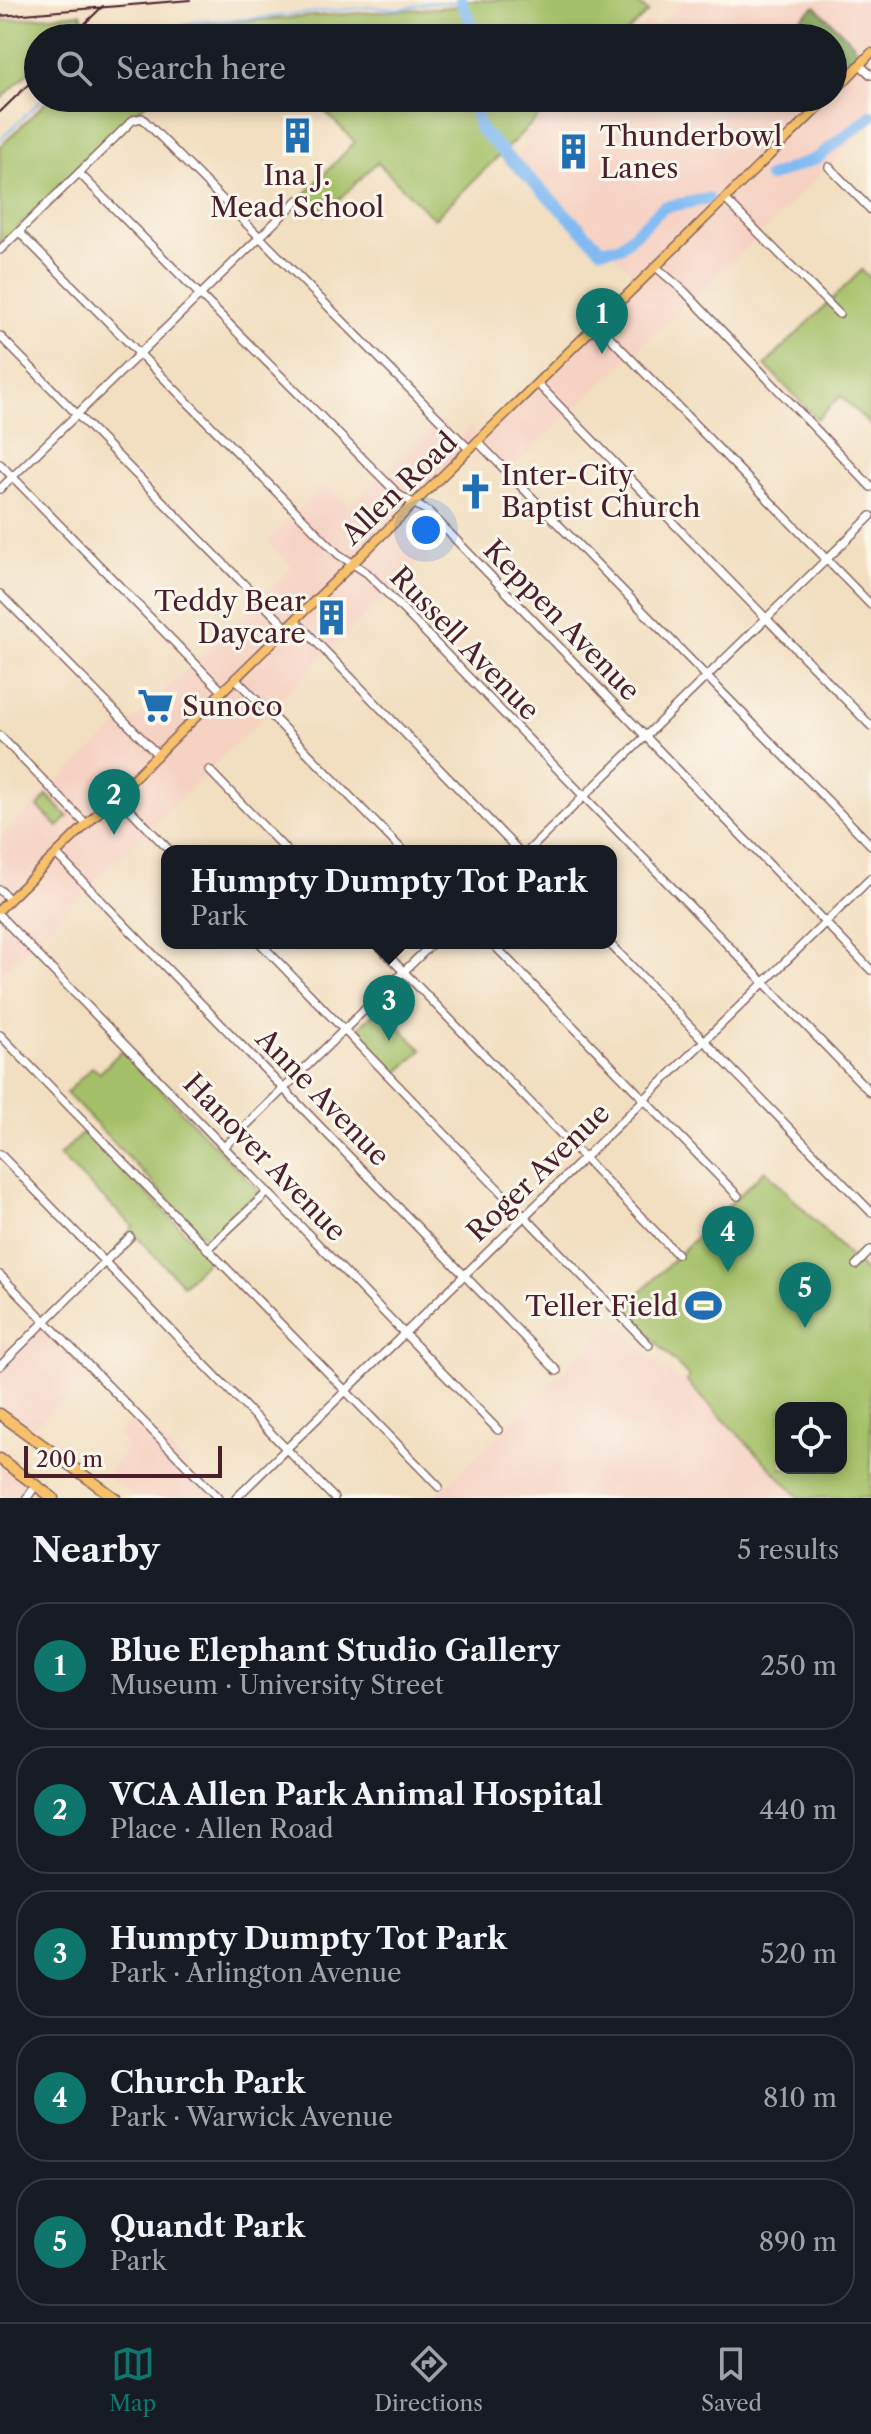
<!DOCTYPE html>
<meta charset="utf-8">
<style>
body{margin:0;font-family:"Libre Caslon Text",serif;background:#242831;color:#f1f3f6}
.controls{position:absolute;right:24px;bottom:24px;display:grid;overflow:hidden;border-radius:16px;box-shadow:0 4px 12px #0003}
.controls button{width:72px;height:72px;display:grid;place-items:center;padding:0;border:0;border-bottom:2px solid #363941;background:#171b24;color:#f1f3f6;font:40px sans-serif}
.scale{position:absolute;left:24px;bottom:20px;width:198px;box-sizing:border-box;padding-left:8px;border:4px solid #4a1f2b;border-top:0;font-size:22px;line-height:28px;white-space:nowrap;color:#4a1f2b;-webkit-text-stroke:6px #fbf7ec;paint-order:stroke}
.you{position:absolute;left:426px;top:530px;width:28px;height:28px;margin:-20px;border:6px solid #fff;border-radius:50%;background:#1a73e8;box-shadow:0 0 0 12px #1a73e833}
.badge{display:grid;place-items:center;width:52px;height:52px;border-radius:50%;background:#0f766e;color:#fff;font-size:26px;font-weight:700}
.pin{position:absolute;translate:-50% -66px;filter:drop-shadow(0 2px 4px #0008)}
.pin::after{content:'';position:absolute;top:42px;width:28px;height:24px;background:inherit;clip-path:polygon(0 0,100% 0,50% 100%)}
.popup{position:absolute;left:161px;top:845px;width:456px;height:104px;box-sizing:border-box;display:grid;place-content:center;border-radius:16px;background:#171b24;filter:drop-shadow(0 2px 6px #0005);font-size:26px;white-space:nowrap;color:#9ea1a6}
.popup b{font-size:30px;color:#f1f3f6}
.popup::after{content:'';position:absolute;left:50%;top:100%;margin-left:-16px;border:16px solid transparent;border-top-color:#171b24}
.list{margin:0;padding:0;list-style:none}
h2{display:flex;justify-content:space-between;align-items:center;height:104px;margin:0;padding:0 32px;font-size:34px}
h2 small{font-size:26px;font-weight:400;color:#9ea1a6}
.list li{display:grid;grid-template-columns:52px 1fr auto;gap:24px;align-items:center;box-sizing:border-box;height:128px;margin:0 16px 16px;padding:0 16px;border:2px solid #363941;border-radius:32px}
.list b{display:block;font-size:30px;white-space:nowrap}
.list p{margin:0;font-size:26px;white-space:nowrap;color:#9ea1a6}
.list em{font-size:26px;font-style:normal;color:#9ea1a6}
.icon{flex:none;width:44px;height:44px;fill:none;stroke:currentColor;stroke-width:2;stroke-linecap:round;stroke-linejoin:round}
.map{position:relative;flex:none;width:871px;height:1498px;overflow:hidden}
.search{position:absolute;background:#171b24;box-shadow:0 4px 12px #0003;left:24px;right:24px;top:24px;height:88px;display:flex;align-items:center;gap:20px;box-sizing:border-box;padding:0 28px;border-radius:44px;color:#9ea1a6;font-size:30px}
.sheet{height:824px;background:#171b24}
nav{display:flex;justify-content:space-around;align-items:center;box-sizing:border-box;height:112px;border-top:2px solid #363941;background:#171b24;font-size:22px;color:#9ea1a6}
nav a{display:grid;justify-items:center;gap:4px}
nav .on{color:#0f766e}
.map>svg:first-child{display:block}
</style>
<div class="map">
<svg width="871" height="1498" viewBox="0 0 871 1498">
<rect width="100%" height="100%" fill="#fbf7ec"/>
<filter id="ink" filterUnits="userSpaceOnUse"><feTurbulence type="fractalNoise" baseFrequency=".0125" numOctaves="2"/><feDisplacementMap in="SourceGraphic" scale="16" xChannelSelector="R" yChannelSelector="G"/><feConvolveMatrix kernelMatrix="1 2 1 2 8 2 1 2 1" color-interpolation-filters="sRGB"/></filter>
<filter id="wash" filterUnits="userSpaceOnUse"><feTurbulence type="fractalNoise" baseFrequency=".006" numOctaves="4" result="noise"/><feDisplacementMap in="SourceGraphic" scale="32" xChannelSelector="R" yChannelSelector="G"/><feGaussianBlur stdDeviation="1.8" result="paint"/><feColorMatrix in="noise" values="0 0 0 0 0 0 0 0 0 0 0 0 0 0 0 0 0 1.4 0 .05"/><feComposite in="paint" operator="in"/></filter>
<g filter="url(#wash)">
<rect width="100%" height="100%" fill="#f2dec0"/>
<g fill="#f6d2c3">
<polygon points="683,0 871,0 871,123 761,234 508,472 478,441 414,503 449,534 0,975 0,837 120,723 135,719 292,567 266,541 322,487 325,490 329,487 331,489 348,505 348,508 441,420 458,437 470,426 481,437 640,281 518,156 526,148 523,142 524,136 563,98 833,98 833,38 629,38 649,20 656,27"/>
<polygon points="46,1321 95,1372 26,1434 0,1414 0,1338 14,1352"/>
<polygon points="614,1321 661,1368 664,1366 680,1382 684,1379 800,1498 433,1498"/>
<polygon points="137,1414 218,1498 136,1498 106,1476 128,1446 116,1435"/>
<polygon points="0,1459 53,1498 0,1498"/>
</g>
<g fill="#a4c068" stroke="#77704a" stroke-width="2" fill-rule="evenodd">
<polygon points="466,0 634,0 648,12 621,38 145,38 178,27 201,24 463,6"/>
<polygon points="81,13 83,19 64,38 38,38 38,63 0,100 0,21"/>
<polygon points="50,98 151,98 0,245 0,147"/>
<polygon points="312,98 558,98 434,219 377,162 324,215 305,194 355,142"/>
<polygon points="862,270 871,279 871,426 841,396 817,419 765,365"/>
<polygon points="47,795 68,817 58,827 38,807"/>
<polygon points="380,1007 422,1050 397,1074 355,1031"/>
<polygon points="122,1050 260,1192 210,1242 66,1093 92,1067 100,1073"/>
<polygon points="86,1130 210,1258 183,1285 130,1230 133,1226 59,1156"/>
<path d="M765,1170L871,1278V1498H800L686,1381L689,1377L624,1308ZM781,1408H841V1468H781Z"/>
</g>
<polygon fill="#83a65c" stroke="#666244" stroke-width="2" points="815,6 853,43 857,55 833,82 833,38 780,38 781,34"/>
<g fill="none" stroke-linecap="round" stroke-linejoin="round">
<g stroke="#81baf2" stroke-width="2">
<polyline points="136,38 198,21 244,19 371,7 400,9 426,3 462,2"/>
<polyline points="0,140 43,98"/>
</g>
<g stroke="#81baf2" stroke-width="12">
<polyline points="461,0 477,38"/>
<polyline points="478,98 476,113 479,128 601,249 620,247 664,207 708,199"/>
<polyline points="769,177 817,158 871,116"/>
</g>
</g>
</g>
<g filter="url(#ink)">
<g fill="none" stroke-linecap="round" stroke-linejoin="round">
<defs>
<g id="minor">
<polyline points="860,65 871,75"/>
<polyline points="829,167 871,210"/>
<polyline points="79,173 399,495 429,512 871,970"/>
<polyline points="725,199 839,314"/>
<polyline points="19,232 338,554 367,573 388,594 871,1093"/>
<polyline points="0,250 133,120 142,118 469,449"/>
<polyline points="656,267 684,291 871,487"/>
<polyline points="597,324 871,605"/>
<polyline points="0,336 287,628"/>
<polyline points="537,383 871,726"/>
<polyline points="477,441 871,845"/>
<polyline points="0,464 222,691"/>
<polyline points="0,489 298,200"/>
<polyline points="0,594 157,754"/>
<polyline points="295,620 519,851"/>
<polyline points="235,678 403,851"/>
<polyline points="0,736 86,824"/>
<polyline points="209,770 287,851"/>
<polyline points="116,795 170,851"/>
<polyline points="528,851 871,516"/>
<polyline points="56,854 557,1371"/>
<polyline points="0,890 9,899"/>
<polyline points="0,916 498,1430"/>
<polyline points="260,943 649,1345"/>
<polyline points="376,943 677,1254"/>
<polyline points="492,943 738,1196"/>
<polyline points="609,943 871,1212"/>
<polyline points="0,1035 439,1487"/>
<polyline points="224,1147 433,943"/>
<polyline points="0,1154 334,1498"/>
<polyline points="207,1249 268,1192"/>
<polyline points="856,1265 871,1250"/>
<polyline points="0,1275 218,1498"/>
<polyline points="0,1366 130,1237"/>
<polyline points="27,1498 36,1485"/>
<polyline points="236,1498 871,878"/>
</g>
<g id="major">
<polyline points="833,93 871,53"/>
<polyline points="0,909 828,98"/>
</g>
<g id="highway">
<polyline points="0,1414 115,1498"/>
<polyline points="0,1459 53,1498"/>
</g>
</defs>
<use href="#minor" stroke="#85625f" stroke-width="10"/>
<use href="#major" stroke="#85625f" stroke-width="11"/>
<use href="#highway" stroke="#85625f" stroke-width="13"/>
<use href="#minor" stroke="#fff" stroke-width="7"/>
<use href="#major" stroke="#f7c06b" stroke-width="8"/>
<use href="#highway" stroke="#f7c06b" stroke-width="10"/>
<g stroke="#4a1f2b" stroke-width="2">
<polyline points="0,16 190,0"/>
<polyline points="70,38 103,6"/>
<polyline points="0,112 38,75"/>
</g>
</g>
</g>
<defs>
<symbol id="building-bare" viewBox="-9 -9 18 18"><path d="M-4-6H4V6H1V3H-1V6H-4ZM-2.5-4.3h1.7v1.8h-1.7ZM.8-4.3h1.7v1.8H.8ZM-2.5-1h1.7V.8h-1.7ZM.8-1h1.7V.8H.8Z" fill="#1f6fb2" stroke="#fbf7ec" stroke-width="2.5" paint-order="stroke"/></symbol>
<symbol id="church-bare" viewBox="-9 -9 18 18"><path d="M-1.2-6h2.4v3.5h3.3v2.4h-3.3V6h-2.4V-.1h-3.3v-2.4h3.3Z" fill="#1f6fb2" stroke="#fbf7ec" stroke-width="2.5" paint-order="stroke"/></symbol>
<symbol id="supermarket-bare" viewBox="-9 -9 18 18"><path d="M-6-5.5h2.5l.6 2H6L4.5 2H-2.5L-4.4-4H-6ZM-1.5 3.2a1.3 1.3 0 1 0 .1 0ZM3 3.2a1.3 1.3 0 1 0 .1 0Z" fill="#1f6fb2" stroke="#fbf7ec" stroke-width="2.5" paint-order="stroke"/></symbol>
<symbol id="stadium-bare" viewBox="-9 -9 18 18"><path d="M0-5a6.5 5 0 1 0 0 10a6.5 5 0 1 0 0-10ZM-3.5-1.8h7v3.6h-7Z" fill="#1f6fb2" stroke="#fbf7ec" stroke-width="2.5" paint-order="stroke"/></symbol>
</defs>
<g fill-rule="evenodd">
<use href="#building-bare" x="272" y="110" width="51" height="51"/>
<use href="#building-bare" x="548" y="126" width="51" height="51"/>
<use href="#church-bare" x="450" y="466" width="51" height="51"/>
<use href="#building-bare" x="306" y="592" width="51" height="51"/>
<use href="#supermarket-bare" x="130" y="680" width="51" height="51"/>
<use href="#stadium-bare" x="678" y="1280" width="51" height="51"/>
</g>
<g text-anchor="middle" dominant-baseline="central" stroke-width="6" stroke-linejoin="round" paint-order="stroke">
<g font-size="28" fill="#4a1f2b" stroke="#fbf7ec" text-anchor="start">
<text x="600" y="136">Thunderbowl<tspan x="600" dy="32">Lanes</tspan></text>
<text x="297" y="175" text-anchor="middle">Ina J.<tspan x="297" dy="32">Mead School</tspan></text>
<text x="501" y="475">Inter-City<tspan x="501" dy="32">Baptist Church</tspan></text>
<text x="306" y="601" text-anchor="end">Teddy Bear<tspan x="306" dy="32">Daycare</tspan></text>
<text x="182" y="706">Sunoco</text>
<text x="678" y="1306" text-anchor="end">Teller Field</text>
</g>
<g font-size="28" fill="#4a1f2b" stroke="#fbf7ec">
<text transform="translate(399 488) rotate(-44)">Allen Road</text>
<text transform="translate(562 620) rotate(46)">Keppen Avenue</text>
<text transform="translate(465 643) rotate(46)">Russell Avenue</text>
<text transform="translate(323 1097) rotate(46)">Anne Avenue</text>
<text transform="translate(265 1157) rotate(46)">Hanover Avenue</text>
<text transform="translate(538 1172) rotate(-44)">Roger Avenue</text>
</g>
</g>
</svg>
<div class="controls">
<button><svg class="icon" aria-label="locate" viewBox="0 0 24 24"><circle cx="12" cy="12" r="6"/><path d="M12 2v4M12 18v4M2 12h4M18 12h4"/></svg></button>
</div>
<div class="scale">200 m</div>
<div class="you"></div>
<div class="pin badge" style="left:602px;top:354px">1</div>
<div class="pin badge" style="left:114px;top:835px">2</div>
<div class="pin badge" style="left:389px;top:1041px">3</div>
<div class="popup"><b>Humpty Dumpty Tot Park</b>Park</div>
<div class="pin badge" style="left:728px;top:1272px">4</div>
<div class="pin badge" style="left:805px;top:1328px">5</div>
<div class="search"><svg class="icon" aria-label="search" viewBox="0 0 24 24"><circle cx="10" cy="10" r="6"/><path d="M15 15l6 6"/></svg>Search here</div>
</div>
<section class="sheet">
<h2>Nearby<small>5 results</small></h2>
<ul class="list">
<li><span class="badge">1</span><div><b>Blue Elephant Studio Gallery</b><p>Museum · University Street</p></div><em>250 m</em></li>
<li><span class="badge">2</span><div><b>VCA Allen Park Animal Hospital</b><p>Place · Allen Road</p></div><em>440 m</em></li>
<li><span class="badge">3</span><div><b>Humpty Dumpty Tot Park</b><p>Park · Arlington Avenue</p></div><em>520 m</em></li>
<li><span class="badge">4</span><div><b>Church Park</b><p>Park · Warwick Avenue</p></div><em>810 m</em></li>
<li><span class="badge">5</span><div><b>Quandt Park</b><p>Park</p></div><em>890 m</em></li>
</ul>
</section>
<nav>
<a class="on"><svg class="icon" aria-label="map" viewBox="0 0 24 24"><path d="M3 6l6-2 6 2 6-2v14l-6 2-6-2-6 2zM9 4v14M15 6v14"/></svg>Map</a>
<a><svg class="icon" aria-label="directions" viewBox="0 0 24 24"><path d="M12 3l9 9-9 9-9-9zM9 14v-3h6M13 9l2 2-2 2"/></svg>Directions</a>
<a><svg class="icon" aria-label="saved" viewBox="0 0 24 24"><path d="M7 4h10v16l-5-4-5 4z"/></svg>Saved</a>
</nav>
